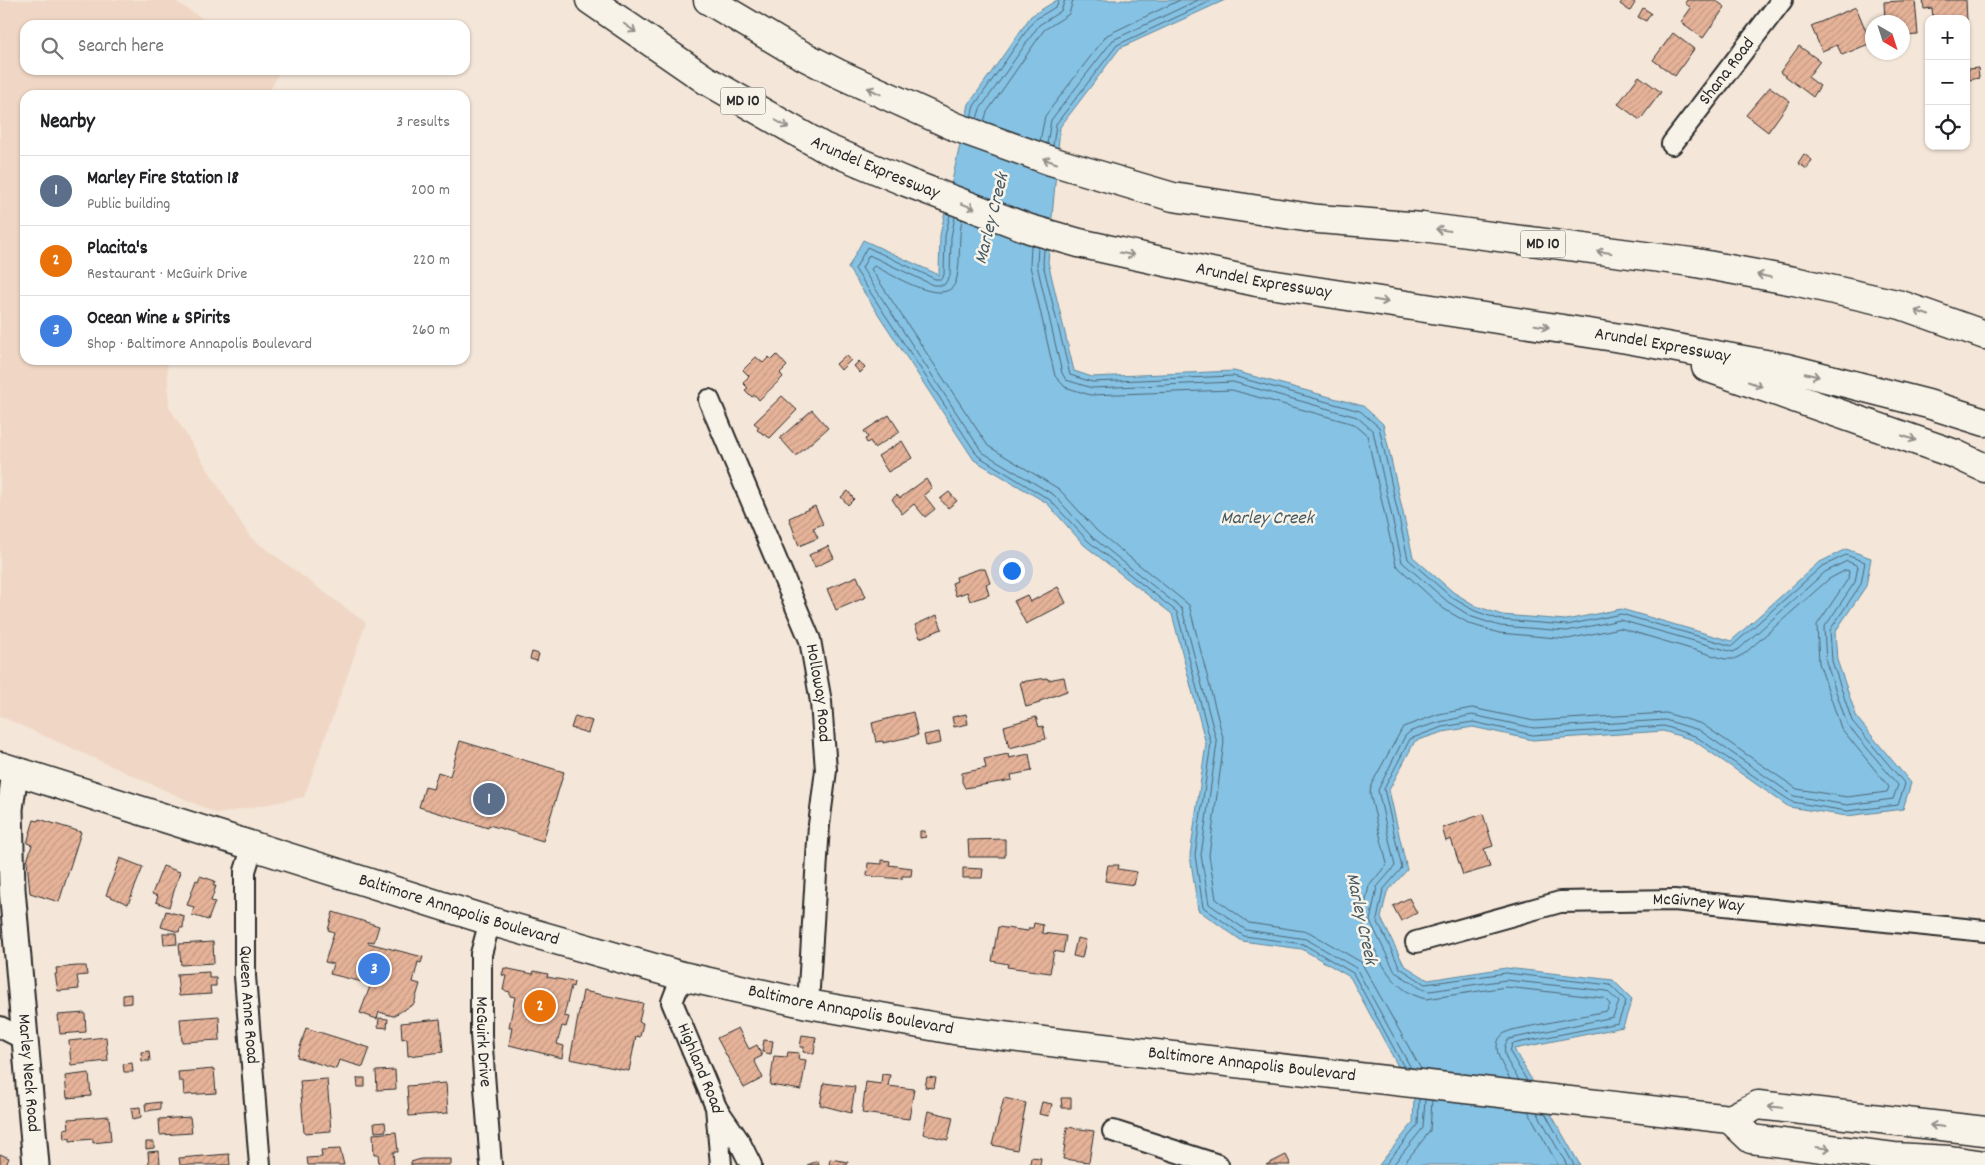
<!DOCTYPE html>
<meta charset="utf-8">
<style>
body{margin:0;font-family:Dekko,sans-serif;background:#f2f2f2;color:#202124}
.controls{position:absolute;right:15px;top:15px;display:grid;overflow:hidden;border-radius:10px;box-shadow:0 1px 4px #0004}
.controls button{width:45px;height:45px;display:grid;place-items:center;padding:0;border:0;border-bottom:1px solid #e0e0e0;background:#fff;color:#202124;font:25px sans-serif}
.compass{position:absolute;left:1865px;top:15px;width:45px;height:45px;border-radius:50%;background:#fff;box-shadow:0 1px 4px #0004;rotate:141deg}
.you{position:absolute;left:1011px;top:570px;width:18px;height:18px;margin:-12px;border:4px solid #fff;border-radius:50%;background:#1a73e8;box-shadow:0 0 0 8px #1a73e833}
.badge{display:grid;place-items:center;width:32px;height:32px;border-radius:50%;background:#1f6fb2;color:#fff;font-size:16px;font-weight:700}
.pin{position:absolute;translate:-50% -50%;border:2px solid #fff;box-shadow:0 1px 5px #0006}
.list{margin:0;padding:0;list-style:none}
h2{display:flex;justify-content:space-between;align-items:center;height:65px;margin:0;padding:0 20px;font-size:21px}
h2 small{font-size:16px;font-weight:400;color:#757577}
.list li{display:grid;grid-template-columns:32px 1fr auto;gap:15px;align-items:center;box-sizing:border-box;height:70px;padding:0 20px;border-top:1px solid #e0e0e0}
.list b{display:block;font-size:19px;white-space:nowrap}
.list p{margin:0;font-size:16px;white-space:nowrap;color:#757577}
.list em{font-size:16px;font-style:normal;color:#757577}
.icon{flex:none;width:28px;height:28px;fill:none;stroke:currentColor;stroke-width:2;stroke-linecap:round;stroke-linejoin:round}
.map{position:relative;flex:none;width:1985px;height:1165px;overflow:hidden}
.search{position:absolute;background:#fff;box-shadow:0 1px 4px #0004;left:20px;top:20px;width:450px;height:55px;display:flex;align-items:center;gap:12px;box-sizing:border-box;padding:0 18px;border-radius:15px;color:#757577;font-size:19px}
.panel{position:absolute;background:#fff;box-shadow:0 1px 4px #0004;left:20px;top:90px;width:450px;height:275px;border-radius:15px}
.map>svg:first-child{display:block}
</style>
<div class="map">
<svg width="1985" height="1165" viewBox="0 0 1985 1165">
<defs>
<pattern id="building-hatch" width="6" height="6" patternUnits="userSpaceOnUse" patternTransform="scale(1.25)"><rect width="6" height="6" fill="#e6b399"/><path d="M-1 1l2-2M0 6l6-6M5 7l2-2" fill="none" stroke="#c59a84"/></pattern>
</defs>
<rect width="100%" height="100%" fill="#f4e6d8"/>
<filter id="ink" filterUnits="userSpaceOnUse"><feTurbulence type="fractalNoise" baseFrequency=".02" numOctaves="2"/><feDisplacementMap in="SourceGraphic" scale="10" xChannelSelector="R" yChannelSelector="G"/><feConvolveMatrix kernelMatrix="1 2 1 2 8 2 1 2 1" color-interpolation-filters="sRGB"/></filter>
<g filter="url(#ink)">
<polygon fill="#f0d7c5" points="0,0 173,0 213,25 25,25 25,70 280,70 268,95 25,95 25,360 167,360 169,407 250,537 366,623 304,797 218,814 0,716"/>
<polygon fill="#85c2e4" stroke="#61869a" points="1057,0 1225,0 1120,48 1060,127 1048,262 1074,371 1092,377 1234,371 1363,406 1383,424 1413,557 1453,592 1476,606 1502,615 1566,620 1621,609 1731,641 1818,563 1846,549 1871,558 1866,586 1835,632 1837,660 1857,718 1911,783 1903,809 1847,816 1789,807 1693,740 1663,731 1533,740 1473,727 1443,732 1415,741 1389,790 1407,870 1387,892 1381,918 1404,965 1428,980 1506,968 1613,980 1632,999 1623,1027 1514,1049 1580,1165 1379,1165 1413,1123 1414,1096 1350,977 1302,949 1242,941 1198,910 1190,855 1206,744 1172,614 1084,545 1047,503 974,460 848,268 863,240 939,275 940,235 969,104 1031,16"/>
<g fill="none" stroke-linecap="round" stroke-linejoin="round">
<g stroke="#4f6775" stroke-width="1">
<polyline points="971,117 974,106 1034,20 1057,6 1059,0"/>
<polyline points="977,119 980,109 1039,25 1061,11 1065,0"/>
<polyline points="984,121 987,112 1044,30 1069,14 1073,0"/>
<polyline points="1040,141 1045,116 1107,35 1180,0"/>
<polyline points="1047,144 1051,120 1113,40 1198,0"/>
<polyline points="1053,146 1056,124 1117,45 1213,0"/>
<polyline points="950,215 945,236 944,275 941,279 935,279 867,247 855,269 978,456 1050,500 1088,541 1177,612 1211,743 1195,855 1203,907 1244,936 1303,944 1353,973 1404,1067"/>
<polyline points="955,217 951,237 950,276 944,285 933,285 869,255 862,268 982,452 1054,495 1092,537 1182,609 1217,743 1201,855 1209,904 1246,930 1306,939 1356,968 1411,1068"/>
<path d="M962,219C958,239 961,258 957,277C951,313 892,274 874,266L871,269L988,446L1059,489L1097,531L1189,605L1224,742L1209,855L1216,899L1249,923L1309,932L1361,962L1421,1069"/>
<path d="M1031,245L1030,266L1055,376L1065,387L1090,395L1232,390L1354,424L1367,435L1396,565L1444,609L1470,624L1499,633L1568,639L1620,628L1725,659H1734L1744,654L1829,579L1846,570L1849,571L1848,579L1817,625L1819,663L1841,728L1889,787L1887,792L1847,797L1797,789L1702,724L1666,713L1534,721L1472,708L1439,714L1403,727L1371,785L1370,794L1387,864L1369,886L1363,915L1364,926C1378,956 1390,991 1426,999L1506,987L1604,998L1610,1004L1607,1011L1512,1030C1485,1038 1501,1063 1510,1079"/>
<path d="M1038,247L1037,265L1062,373L1066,380L1092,388L1233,382L1357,417L1373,431L1402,562L1448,602L1472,617L1500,626L1567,631L1620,620L1733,652L1739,649L1825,572L1847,561L1858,566L1855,582L1824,628L1826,662L1847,724L1898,785L1893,799L1847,805L1794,796L1699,730L1665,720L1534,728L1472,715L1440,722L1411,731L1405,736L1378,790L1395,866L1377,887L1370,921L1395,972L1422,989L1430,991L1506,980L1607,991L1619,1002L1613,1017L1509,1039C1497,1052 1512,1068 1519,1080"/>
<polyline points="1044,249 1043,264 1070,375 1092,382 1233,376 1360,411 1379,427 1408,559 1451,597 1475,611 1501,620 1567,625 1621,614 1732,646 1821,567 1846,555 1865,562 1861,584 1830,630 1832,661 1852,721 1905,784 1898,805 1847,811 1792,802 1695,736 1664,726 1533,735 1473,722 1442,727 1410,739 1384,789 1402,868 1383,890 1377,920 1400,968 1425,984 1506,973 1610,985 1626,1001 1618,1023 1512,1044 1510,1052 1527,1081"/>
<polyline points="1528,1111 1558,1165"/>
<polyline points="1537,1112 1567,1165"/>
<polyline points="1545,1113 1574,1165"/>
<polyline points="1385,1165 1418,1125 1419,1099"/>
<polyline points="1393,1165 1423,1128 1425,1100"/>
<polyline points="1403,1165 1430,1131 1432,1100"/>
</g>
</g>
<g fill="url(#building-hatch)" stroke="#2b2b2b">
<polygon points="1623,0 1631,0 1635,3 1630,11 1620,4"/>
<polygon points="1687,0 1715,0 1725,7 1703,38 1681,22 1691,8 1685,3"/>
<polygon points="1915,0 1918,35 1902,36 1902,22 1885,22 1884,2"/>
<polygon points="1923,0 1966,0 1967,21 1966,19 1933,19 1932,8 1924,9"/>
<polygon points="1856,7 1871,43 1842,55 1837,45 1822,51 1811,26"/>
<polygon points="1643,8 1651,13 1646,21 1638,17"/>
<polygon points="1673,33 1694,49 1675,76 1653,60"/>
<polygon points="1799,46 1820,61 1808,77 1820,86 1813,97 1780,72"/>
<polygon points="1878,52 1899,52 1899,54 1878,55"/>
<polygon points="1978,68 1979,78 1969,80 1968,69"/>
<polygon points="1639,76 1661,92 1640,120 1618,104"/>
<polygon points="1770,87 1790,101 1768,132 1746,115"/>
<polygon points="1804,154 1812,160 1807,169 1798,163"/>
<polygon points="777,355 787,366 780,373 783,377 759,400 755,395 752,397 745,390 748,388 743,383 749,376 743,370 756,357 763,363 769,357 772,360"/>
<polygon points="846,355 851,360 841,370 836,364"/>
<polygon points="859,361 865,368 860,373 854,366"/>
<polygon points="782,396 797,410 770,438 757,430 759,427 754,423"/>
<polygon points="812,410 828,428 796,456 780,438"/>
<polygon points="889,415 900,432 874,448 870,441 867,443 865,439 868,437 864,431"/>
<polygon points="902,441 912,458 888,472 878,456"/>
<polygon points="926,479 932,488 924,495 935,509 925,517 914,504 902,514 892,499 897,495 900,498"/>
<polygon points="848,491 854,499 848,505 841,497"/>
<polygon points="949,492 957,501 948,508 940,499"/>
<polygon points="815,506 823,524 813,528 818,538 799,546 789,518"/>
<polygon points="828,546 834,558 815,567 809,555"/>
<polygon points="979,569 985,569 990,583 986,584 989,595 970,601 967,592 956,596 952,583 957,581 956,577"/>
<polygon points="857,576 866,597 836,610 827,589"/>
<polygon points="1058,587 1066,603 1026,624 1014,601 1027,595 1030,602"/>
<polygon points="937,615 942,629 920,638 915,625"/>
<polygon points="532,652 539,654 537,661 530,659"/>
<polygon points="1064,677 1067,691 1040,701 1040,703 1026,707 1020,682 1047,678 1048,680"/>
<polygon points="913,712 918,735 883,743 883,741 876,742 872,723"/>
<polygon points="966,714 968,724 954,727 952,717"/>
<polygon points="575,716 592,721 588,733 571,728"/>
<polygon points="1036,717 1039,727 1043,726 1046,739 1009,748 1004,726"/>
<polygon points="939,732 941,743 926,746 924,735"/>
<polygon points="460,741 564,772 543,841 489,825 488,828 419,807 425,787 433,789 438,772 450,776"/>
<polygon points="1008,754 1009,758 1029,754 1032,771 1011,775 1012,780 965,788 962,782 962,773 986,768 984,759"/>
<polygon points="1483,814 1493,846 1484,849 1490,867 1463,875 1451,839 1446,841 1442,828"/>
<polygon points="39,819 81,832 59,902 30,893 27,861 32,845 27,843 34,820 38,821"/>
<polygon points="920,831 925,831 926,837 920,838"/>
<polygon points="1005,839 1005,857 969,857 968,840"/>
<polygon points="120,858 143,867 128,904 106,895"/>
<polygon points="882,860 890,861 889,865 912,868 911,876 902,876 902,879 867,876 868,863 882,864"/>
<polygon points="1108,865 1119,865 1118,869 1137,872 1134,885 1105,881"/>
<polygon points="163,866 180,872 169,907 156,902 158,896 152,894"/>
<polygon points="963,868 983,869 982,878 963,878"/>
<polygon points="200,876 215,881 213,886 216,886 211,901 215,902 208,920 192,915 194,907 187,905 196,880 198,881"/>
<polygon points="1409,898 1417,913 1401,921 1393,906"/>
<polygon points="166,911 184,916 183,928 180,928 179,932 161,927"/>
<polygon points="333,912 379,926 374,942 368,941 368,943 423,957 421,963 418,962 413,982 420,984 414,1004 393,1016 379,1012 377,1019 360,1013 371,984 330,974 333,964 325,962 334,932 328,930"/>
<polygon points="1034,923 1043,925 1042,933 1066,936 1063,953 1054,951 1050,973 1007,967 1008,964 992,961 998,927 1028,931 1029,928 1033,928"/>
<polygon points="163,933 176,933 177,944 164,945"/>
<polygon points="1077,938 1086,940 1082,958 1073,956"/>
<polygon points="213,942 214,963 181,965 179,944"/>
<polygon points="77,966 86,966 87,975 77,976 79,989 58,991 55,974 57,974 56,968"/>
<polygon points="504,968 533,974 534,971 548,974 547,977 574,982 573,987 571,986 564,1016 569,1017 566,1027 562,1026 557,1044 564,1046 562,1058 509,1045 512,1027 509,1027 515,997 510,996 510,992 503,990 506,976 502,975"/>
<polygon points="209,972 209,978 216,978 216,986 210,986 211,994 179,996 177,974"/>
<polygon points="583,991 643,1003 639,1022 643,1023 640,1037 636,1036 629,1071 570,1059"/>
<polygon points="131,994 131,1003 123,1004 123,995"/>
<polygon points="85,1013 86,1032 60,1034 58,1015"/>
<polygon points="219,1016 220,1040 182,1042 180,1019"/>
<polygon points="379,1018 388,1019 387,1028 378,1027"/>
<polygon points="440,1019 443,1052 408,1056 407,1038 402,1039 401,1023"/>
<polygon points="306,1028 370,1048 363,1067 339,1060 336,1069 297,1057"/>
<polygon points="738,1028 749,1049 757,1045 762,1056 754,1060 763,1078 744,1088 717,1038"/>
<polygon points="802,1035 816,1037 814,1054 803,1052 804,1047 800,1047"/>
<polygon points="106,1037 108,1061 71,1065 69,1041"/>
<polygon points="764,1040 773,1041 771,1054 762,1052"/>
<polygon points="149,1051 150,1061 142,1061 141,1052"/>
<polygon points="788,1052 799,1053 798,1059 806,1060 801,1090 770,1085 774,1056 787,1057"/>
<polygon points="132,1063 133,1072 124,1072 123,1064"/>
<polygon points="214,1069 216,1093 184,1095 183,1081 179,1081 178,1072"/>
<polygon points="395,1070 396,1089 377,1090 376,1071"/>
<polygon points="89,1073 91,1096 67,1098 65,1076"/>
<polygon points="882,1074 890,1075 888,1086 914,1089 909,1119 862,1113 866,1082 881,1084"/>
<polygon points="927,1077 936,1078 934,1088 925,1087"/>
<polygon points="357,1078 365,1078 365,1087 358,1087"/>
<polygon points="327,1079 331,1131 304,1133 300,1081"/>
<polygon points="446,1083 448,1113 409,1116 407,1086"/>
<polygon points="824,1083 855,1087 851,1113 820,1105"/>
<polygon points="1004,1098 1026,1103 1017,1150 992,1145"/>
<polygon points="1061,1098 1071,1098 1071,1108 1062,1108"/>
<polygon points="160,1102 160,1109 146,1111 145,1104"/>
<polygon points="1042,1102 1052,1104 1049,1116 1039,1114"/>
<polygon points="140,1107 141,1117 133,1119 131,1108"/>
<polygon points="928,1111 953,1117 948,1140 923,1134"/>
<polygon points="109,1116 111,1141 93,1143 93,1139 70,1141 70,1138 65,1139 64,1129 69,1128 68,1119"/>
<polygon points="190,1117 192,1133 160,1135 159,1119"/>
<polygon points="385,1122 386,1131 375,1132 374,1123"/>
<polygon points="1067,1127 1094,1131 1089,1162 1063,1159"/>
<polygon points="396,1132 398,1152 393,1152 394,1165 379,1165 378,1154 374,1154 373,1134"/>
<polygon points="146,1142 154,1142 154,1148 146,1149"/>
<polygon points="340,1149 344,1165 308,1165 307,1158 322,1157 321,1150"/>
<polygon points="159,1151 160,1164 149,1165 148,1152"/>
<polygon points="0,1154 9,1158 6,1165 0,1165"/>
<polygon points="229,1154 230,1165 180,1165 179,1158"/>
<polygon points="1286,1155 1291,1165 1266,1165"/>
<polygon points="1031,1157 1041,1158 1040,1165 1030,1165"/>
<polygon points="421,1159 451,1159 451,1165 411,1165 411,1162"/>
<polygon points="830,1159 848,1162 847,1165 829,1165"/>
<polygon points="818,1161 819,1165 807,1165"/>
</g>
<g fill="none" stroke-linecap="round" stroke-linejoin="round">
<defs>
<g id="minor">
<path id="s1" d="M1672,144L1782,0"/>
<path id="s2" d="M709,400L810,640L821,702L826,770L819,825L808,1004"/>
<path id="s3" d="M253,845L245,871V976L260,1165"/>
<path id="s4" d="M490,921L481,954V1035L491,1165"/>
<path id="s5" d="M1416,942L1560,902L1674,900L1985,931"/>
<path id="s6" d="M682,976L672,1002L716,1107L721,1165"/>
<polyline points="0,1027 24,1039"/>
<polyline points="717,1109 739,1141 751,1165"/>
<polyline points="1113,1131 1218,1165"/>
</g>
<g id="tertiary">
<path id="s7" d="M15,772L10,809L12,889L36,1165"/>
</g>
<g id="secondary">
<path id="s8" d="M0,766L490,921L682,976L808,1004L954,1030L1059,1043L1730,1119L1758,1105L1985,1131"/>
<polyline points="1730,1119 1751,1139 1894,1157 1950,1160 1985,1165"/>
</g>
<g id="motorway">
<path id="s9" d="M590,0L706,80L823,147L906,182L1030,229L1079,243L1257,282L1627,339L1787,368L1928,404L1985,422"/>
<polyline points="708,0 792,50 837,73 956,127 1051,161 1173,197 1318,219 1422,227 1691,262 1794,281 1901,305 1985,335"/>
<polyline points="1706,367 1955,454 1985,468"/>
</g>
</defs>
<use href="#minor" stroke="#2b2b2b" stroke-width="24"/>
<use href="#tertiary" stroke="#2b2b2b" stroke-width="29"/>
<use href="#secondary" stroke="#2b2b2b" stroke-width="31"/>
<use href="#motorway" stroke="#2b2b2b" stroke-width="31"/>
<use href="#minor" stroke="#f7f3e8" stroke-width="20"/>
<use href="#tertiary" stroke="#f7f3e8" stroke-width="25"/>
<use href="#secondary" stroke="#f7f3e8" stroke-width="28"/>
<use href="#motorway" stroke="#f7f3e8" stroke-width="28"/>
</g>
<defs><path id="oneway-shaft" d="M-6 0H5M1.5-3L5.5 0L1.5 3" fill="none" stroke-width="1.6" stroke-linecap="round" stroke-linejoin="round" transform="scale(1.25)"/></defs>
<g stroke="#918f8a">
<use href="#oneway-shaft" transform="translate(630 28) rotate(35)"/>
<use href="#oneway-shaft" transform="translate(874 91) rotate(-154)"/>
<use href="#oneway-shaft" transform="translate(782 124) rotate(30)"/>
<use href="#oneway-shaft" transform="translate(1050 161) rotate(-161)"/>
<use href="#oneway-shaft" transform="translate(968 206) rotate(21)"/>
<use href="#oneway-shaft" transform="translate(1443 230) rotate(-172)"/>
<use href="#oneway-shaft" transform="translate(1604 252) rotate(-173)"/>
<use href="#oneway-shaft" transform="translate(1127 254) rotate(12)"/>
<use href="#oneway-shaft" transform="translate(1764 276) rotate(-169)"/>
<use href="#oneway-shaft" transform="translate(1381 301) rotate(9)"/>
<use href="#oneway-shaft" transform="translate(1922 313) rotate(-161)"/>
<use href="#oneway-shaft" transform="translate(1542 326) rotate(9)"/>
<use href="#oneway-shaft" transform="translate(1812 375) rotate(14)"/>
<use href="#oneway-shaft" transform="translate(1755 384) rotate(19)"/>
<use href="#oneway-shaft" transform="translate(1909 438) rotate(19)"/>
<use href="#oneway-shaft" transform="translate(1775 1107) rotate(-174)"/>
<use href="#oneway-shaft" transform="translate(1937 1126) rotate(-173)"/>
<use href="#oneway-shaft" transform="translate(1823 1148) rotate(7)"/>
</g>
</g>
<g text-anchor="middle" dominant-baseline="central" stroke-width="5" stroke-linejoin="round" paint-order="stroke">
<g fill="#f7f3e8" stroke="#686764" stroke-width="1">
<rect x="720.5" y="87.5" width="45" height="27" rx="4"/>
<rect x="1520.5" y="230.5" width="45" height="27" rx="4"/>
</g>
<g font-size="16" font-weight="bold" fill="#2b2b2b">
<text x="743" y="101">MD 10</text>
<text x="1543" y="244">MD 10</text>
</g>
<g font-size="18" fill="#2b2b2b" stroke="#f7f3e8">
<text stroke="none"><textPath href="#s1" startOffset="91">Shana Road</textPath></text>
<text stroke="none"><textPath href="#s9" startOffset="332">Arundel Expressway</textPath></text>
<text stroke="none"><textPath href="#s9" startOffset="738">Arundel Expressway</textPath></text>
<text stroke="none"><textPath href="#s9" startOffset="1142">Arundel Expressway</textPath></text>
<text stroke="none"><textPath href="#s2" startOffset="314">Holloway Road</textPath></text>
<text stroke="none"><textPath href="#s5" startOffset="288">McGivney Way</textPath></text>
<text stroke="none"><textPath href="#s8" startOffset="481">Baltimore Annapolis Boulevard</textPath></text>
<text stroke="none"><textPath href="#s3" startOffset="161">Queen Anne Road</textPath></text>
<text stroke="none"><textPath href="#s8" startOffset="886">Baltimore Annapolis Boulevard</textPath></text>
<text stroke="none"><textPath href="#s4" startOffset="122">McGuirk Drive</textPath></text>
<text stroke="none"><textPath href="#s8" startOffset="1291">Baltimore Annapolis Boulevard</textPath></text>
<text stroke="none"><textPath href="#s6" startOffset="100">Highland Road</textPath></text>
<text stroke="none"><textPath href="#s7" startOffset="302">Marley Neck Road</textPath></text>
</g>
<g font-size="19" font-style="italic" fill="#465862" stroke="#f7f3e8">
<text transform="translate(993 219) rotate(-76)">Marley Creek</text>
<text x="1267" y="519">Marley Creek</text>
<text transform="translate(1360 919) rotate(78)">Marley Creek</text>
</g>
</g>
</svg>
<div class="controls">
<button>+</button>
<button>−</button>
<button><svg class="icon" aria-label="locate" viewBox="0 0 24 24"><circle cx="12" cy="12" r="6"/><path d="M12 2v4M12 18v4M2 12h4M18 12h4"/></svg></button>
</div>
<svg class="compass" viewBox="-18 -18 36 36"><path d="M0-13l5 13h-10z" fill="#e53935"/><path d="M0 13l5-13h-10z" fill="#757577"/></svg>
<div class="you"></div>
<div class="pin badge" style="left:489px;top:799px;background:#5c6f8a">1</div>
<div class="pin badge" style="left:540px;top:1006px;background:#e8710a">2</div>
<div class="pin badge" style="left:374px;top:969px;background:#3f7fe0">3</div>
<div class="search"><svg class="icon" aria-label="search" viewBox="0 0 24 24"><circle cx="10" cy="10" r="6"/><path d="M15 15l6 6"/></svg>Search here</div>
<section class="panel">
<h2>Nearby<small>3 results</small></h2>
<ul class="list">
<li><span class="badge" style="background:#5c6f8a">1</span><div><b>Marley Fire Station 18</b><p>Public building</p></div><em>200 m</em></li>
<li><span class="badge" style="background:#e8710a">2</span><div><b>Placita's</b><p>Restaurant · McGuirk Drive</p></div><em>220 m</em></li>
<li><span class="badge" style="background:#3f7fe0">3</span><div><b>Ocean Wine &amp; SPirits</b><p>Shop · Baltimore Annapolis Boulevard</p></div><em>260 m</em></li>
</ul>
</section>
</div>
